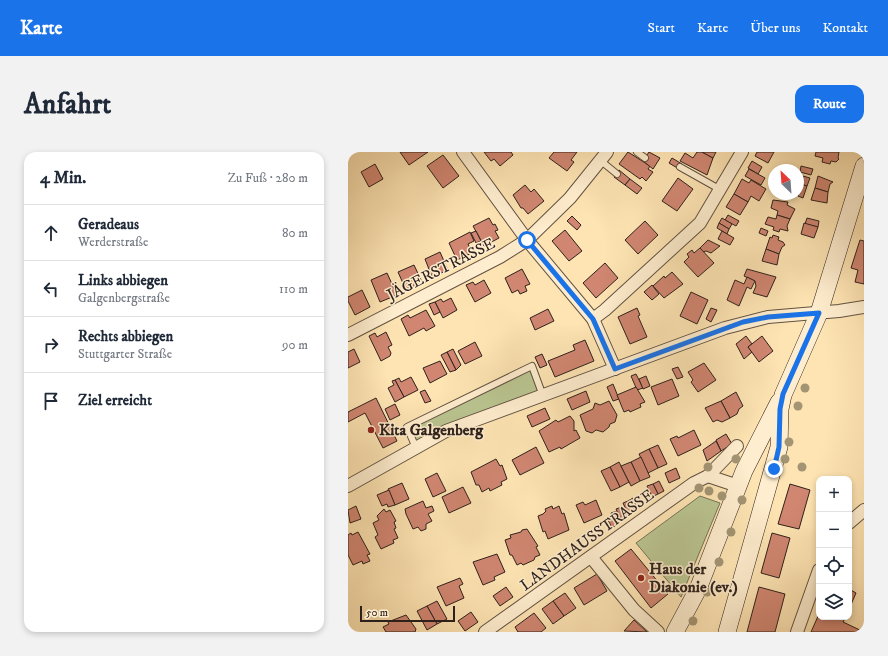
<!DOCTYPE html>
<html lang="de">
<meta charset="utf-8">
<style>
body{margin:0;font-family:"IM FELL DW Pica",serif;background:#f2f2f3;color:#1f2937}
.controls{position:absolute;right:12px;bottom:12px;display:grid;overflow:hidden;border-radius:8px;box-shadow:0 2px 6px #0003}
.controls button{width:36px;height:36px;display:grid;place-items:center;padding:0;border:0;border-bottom:1px solid #e0e1e3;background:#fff;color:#1f2937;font:20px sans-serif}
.compass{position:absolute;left:420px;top:12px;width:36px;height:36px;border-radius:50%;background:#fff;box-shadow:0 2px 6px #0003;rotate:335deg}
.scale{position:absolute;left:12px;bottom:10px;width:95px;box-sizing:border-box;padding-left:4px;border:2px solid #2e211c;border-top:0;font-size:11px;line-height:14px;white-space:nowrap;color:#2e211c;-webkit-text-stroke:3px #feedce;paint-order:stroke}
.stop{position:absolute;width:12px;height:12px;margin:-9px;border:3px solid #1a73e8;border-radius:50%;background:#fff}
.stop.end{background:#1a73e8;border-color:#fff;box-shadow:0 1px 4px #0008}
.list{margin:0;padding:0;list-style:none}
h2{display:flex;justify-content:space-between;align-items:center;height:52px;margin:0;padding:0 16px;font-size:17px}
h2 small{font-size:13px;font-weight:400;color:#747a83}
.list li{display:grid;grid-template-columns:26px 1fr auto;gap:12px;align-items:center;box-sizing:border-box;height:56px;padding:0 16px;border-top:1px solid #e0e1e3}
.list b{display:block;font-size:15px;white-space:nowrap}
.list p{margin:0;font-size:13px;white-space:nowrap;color:#747a83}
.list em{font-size:13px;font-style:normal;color:#747a83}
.icon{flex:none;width:22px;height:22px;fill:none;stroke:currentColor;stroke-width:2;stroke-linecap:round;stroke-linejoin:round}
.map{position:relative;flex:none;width:516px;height:480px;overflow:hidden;border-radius:12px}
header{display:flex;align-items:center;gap:24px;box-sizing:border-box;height:56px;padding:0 20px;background:#1a73e8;color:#fff}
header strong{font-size:19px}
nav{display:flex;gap:22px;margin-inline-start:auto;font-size:14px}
.intro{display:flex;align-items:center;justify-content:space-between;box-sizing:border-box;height:96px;padding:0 24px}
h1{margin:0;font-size:28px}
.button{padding:10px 18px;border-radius:12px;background:#1a73e8;color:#fff;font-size:14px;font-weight:700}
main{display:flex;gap:24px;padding:0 24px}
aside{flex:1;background:#fff;border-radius:12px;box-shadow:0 2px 6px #0003}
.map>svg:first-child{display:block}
</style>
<header>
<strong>Karte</strong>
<nav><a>Start</a><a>Karte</a><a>Über uns</a><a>Kontakt</a></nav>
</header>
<div class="intro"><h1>Anfahrt</h1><a class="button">Route</a></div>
<main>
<aside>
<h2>4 Min.<small>Zu Fuß · 280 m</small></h2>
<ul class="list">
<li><svg class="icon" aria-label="ahead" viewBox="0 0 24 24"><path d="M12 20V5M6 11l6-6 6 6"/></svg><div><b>Geradeaus</b><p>Werderstraße</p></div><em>80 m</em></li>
<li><svg class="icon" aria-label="left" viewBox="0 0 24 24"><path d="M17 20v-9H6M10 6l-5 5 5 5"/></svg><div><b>Links abbiegen</b><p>Galgenbergstraße</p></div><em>110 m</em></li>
<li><svg class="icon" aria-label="right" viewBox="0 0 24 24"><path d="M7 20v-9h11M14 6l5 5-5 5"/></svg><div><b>Rechts abbiegen</b><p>Stuttgarter Straße</p></div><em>90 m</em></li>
<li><svg class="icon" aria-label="arrive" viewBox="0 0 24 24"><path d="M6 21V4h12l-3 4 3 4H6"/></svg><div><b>Ziel erreicht</b></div></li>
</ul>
</aside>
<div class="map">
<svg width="516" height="480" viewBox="0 0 516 480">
<rect width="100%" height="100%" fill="#fee4b3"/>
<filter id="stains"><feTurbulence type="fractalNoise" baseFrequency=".005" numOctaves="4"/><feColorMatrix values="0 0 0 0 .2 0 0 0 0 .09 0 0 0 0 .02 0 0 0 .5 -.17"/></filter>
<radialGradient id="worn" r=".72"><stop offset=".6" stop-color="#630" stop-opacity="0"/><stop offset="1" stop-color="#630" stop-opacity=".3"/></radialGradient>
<g fill="#bac591" stroke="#747356">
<polygon points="184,214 195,244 68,296 59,275"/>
<polygon points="352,344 372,351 333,445 288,391"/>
</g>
<g fill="#d08671" stroke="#2e211c">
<polygon points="52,0 80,0 61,13"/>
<polygon points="136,0 163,0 165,3 152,14 146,7 143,9"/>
<polygon points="206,0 229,0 223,8 226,10 219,19 201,6"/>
<polygon points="280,0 302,14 300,17 305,20 298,29 294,25 292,27 271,12"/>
<polygon points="301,0 312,6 305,17 295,9"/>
<polygon points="349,0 354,0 365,6 359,23 332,9 337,1 345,6"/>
<polygon points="354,0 368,0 365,6"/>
<polygon points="409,0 426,0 420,11 407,4"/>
<polygon points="468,0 491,0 490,6 491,7 488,10 483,9 482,12 474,10 475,6 467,4"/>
<polygon points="95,3 111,24 95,36 79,14"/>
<polygon points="324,6 334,12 331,17 321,11"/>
<polygon points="404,9 414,15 410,22 400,16"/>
<polygon points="27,12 35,27 21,35 13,20"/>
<polygon points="453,14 465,17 463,23 452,20"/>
<polygon points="401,17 417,26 413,33 397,24"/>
<polygon points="271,18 282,27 277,33 266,25"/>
<polygon points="455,24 462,26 459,34 453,32"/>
<polygon points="470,24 485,30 482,32 480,40 467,36"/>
<polygon points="330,26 345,37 329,59 314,49"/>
<polygon points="282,27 294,36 289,42 277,33"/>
<polygon points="394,27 401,31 403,28 418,37 411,49 403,44 400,50 386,42"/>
<polygon points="453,32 459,34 455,46 450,44"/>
<polygon points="177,33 183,40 186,37 196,49 180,62 175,56 173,56 165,43"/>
<polygon points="467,36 480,40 479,51 463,48"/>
<polygon points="386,42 400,50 392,63 378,55"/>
<polygon points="425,48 440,50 439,53 447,57 442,67 429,63 430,59 423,56"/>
<polygon points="380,63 391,69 388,74 377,68"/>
<polygon points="429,63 442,67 439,74 440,79 432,77 431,80 425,78 426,75 417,72 420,65 428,67"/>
<polygon points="224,64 233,73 229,78 219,69"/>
<polygon points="141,66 145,73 147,72 150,78 147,79 151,86 136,94 125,74"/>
<polygon points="374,66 384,72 381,77 371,71"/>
<polygon points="459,66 471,69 470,75 457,72"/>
<polygon points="297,69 310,83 290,102 277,88"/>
<polygon points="371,71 381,77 379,82 369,76"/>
<polygon points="456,71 470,75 466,86 453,82"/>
<polygon points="413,76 420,79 418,84 411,81"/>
<polygon points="217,78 234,99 221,109 204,89"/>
<polygon points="128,79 133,89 128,91 123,81"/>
<polygon points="374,79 386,86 382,93 370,87"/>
<polygon points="122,80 126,89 120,92 124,101 109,108 101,91"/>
<polygon points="425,83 431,85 430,88 435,90 437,93 434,95 431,102 418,97 422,85 424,86"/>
<polygon points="360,88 372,94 363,101 358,99 355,100 352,96"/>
<polygon points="512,88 516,89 516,132 507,130 510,118 503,116"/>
<polygon points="352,96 366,111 350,125 336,110 341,105 339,102 344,98 346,101"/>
<polygon points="418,97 431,102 429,113 414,109"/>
<polygon points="92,100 100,118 84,125 77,107"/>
<polygon points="257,111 270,126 248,146 235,131"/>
<polygon points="66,113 74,130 58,138 50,120"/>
<polygon points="174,117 182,132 177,134 179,139 172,142 170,138 164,141 157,126"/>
<polygon points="399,117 428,125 419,145 405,141 408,134 407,129 396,124"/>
<polygon points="324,120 335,132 316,146 305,134 316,124 317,126"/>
<polygon points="39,121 49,143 32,150 23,128"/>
<polygon points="399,125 407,129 403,137 399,135 391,154 379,148 387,128 396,132"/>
<polygon points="136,128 143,141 127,150 118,133 125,130 127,133"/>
<polygon points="304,133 311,142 304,148 296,140"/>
<polygon points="14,138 22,155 7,163 0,149 0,145"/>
<polygon points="343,140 360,148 349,172 332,164"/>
<polygon points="103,146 109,158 95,166 87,150 93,147 95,150"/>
<polygon points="87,150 92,160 86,163 81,152"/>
<polygon points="289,156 292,163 290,164 299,185 282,192 270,165"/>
<polygon points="363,156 369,158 363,170 358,167"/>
<polygon points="200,157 206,169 187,178 182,166"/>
<polygon points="78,158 87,174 78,179 76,176 61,184 53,167 60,163 62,166"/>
<polygon points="38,180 44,193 40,195 43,201 42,204 33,209 21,184 27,181 29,185"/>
<polygon points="398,184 404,192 400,195 404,200 396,207 388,192"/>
<polygon points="414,184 425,199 411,210 400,195"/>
<polygon points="237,188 246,209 207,225 200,209 227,198 225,193"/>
<polygon points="127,190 134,204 117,212 110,199"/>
<polygon points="6,197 12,210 0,216 0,200"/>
<polygon points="105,197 113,213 108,218 99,200"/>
<polygon points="99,200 108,218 102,220 93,203"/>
<polygon points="194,202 199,213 192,216 187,205"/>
<polygon points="92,209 99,222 82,231 75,216"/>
<polygon points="356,211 368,228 350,240 343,230 345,228 340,220"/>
<polygon points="330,215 335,225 329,227 324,217"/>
<polygon points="288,222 295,236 289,238 283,224"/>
<polygon points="298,224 302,234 295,237 291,227"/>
<polygon points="63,225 70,238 56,245 47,228 51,226 53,230"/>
<polygon points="324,227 331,244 310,253 303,235"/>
<polygon points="47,228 56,245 47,250 40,236 46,233 44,229"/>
<polygon points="265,232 271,247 265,249 259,235"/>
<polygon points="288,235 297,250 292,252 293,255 282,260 281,258 276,260 269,243"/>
<polygon points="77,238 83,249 77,251 72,240"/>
<polygon points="238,239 242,250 224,258 219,247"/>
<polygon points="388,240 395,254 391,257 389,262 382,266 373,249"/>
<polygon points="28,246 49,289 35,296 17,261 0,270 0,260"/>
<polygon points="261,249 269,263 267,270 262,272 261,275 255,280 248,278 244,281 238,279 232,263 245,257 247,251 252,253"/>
<polygon points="373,249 382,266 374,270 369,268 365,270 357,256"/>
<polygon points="47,252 52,263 42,268 37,257"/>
<polygon points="197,256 202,267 184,275 179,264"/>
<polygon points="222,264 226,269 226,279 228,278 232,286 213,297 212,295 201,300 191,279 208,268 210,270"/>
<polygon points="346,278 353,293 330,304 322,287 329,284 330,286"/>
<polygon points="378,282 384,292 373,299 368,288"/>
<polygon points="368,289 373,299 359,309 355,298"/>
<polygon points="310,293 319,312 310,316 301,297"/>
<polygon points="188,295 196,311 172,323 164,308"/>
<polygon points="301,297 310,316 300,321 291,302"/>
<polygon points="293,305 302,325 292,329 283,310"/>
<polygon points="148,307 152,314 154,313 159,327 153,330 154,333 142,339 141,336 134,340 131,333 128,333 123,320"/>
<polygon points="271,310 281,330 272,335 262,315"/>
<polygon points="283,310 292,329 283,334 273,314"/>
<polygon points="262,315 272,335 263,339 253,319"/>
<polygon points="328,316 332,326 321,331 317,321"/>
<polygon points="89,321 98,339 85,345 77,327"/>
<polygon points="311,329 316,339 310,342 305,332"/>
<polygon points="54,331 61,347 47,353 40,337"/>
<polygon points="305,332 310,342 304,345 299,334"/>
<polygon points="442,332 462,338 451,377 430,372"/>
<polygon points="115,335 123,351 101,361 94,345"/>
<polygon points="41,338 47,353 40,355 39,352 34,354 29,343"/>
<polygon points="285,346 290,357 285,359 280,349"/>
<polygon points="248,348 254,363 236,371 228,353 235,350 237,353"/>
<polygon points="75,349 78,356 84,354 86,359 80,362 84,369 78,372 78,377 73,379 70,375 65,377 58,362 57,357"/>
<polygon points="280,349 285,359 280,362 275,351"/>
<polygon points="8,354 13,367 2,371 0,358"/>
<polygon points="204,354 205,357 211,354 214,362 216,361 221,378 200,387 197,379 195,380 190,364 195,362 198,359 197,357"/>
<polygon points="274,355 279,365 273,368 268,357"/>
<polygon points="36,357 38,360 42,358 48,369 46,370 48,376 46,377 50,386 45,388 46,391 33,397 27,385 30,383 25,371 31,368 29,364"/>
<polygon points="269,359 274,369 268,371 263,361"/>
<polygon points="264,363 269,373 264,376 259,366"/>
<polygon points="179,377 190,394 188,395 192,403 187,405 186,408 175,413 173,411 169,413 164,403 162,403 157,388 163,386 162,383 173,380 174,378"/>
<polygon points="10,380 22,402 19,403 22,409 15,412 14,409 5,413 0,403 0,383 3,381 4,383"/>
<polygon points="424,381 442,386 431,426 413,421"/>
<polygon points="283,397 320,442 303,456 267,409"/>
<polygon points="149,402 157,420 146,425 147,428 135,433 125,410"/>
<polygon points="249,422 259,439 236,453 226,436"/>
<polygon points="112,426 115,432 111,434 116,446 98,454 89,435"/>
<polygon points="158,435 165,445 152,454 145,444"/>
<polygon points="411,435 437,442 427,480 399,480"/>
<polygon points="501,437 508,441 501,457"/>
<polygon points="217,441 228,456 216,464 205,449"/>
<polygon points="89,449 99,467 89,472 79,454"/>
<polygon points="205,449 216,464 205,472 194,457"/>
<polygon points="79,454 89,472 79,478 69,459"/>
<polygon points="123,460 130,470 117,479 110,469"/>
<polygon points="186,461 198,476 193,480 170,480 167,475"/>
<polygon points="471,462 471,465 498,465 495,470 516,480 463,480"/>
<polygon points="58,463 68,477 67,480 38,480 35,475 41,472 40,470"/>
<polygon points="286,468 299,480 276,479"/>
</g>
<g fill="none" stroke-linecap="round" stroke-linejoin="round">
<defs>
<g id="service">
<polyline points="289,0 297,6"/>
<polyline points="253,9 269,22"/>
<polyline points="332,15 373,38"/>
<polyline points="68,296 59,275 184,214 195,244"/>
</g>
<g id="minor">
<polyline points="115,0 179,88 245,167 267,217"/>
<polyline points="245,167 257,158 352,71 394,0"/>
<polyline points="0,183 152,105 179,88 222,46 259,0"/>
<polyline points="360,324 390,334"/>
<polyline points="0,334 98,279 377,176 420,165 491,159 516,155"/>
<polyline points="501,371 516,358"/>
<polyline points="243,405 286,458 310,480"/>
<polyline points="137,480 346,331 360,324 389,294"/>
<polyline points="449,480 471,418"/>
</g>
<g id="secondary">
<polyline points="327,480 350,437 396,319 431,250"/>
<polyline points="379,480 431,295 432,257 435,243 471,161 516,14"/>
</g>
</defs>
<use href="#service" stroke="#625242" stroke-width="8"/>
<use href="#minor" stroke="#625242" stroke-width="14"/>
<use href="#secondary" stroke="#2e211c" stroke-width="18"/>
<use href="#service" stroke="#feedce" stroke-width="6"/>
<use href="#minor" stroke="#feedce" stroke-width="12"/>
<use href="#secondary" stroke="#feedce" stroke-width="17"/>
</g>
<g fill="#a39473">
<circle cx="457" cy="236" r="4.5"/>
<circle cx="450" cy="254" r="4.5"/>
<circle cx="441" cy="290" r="4.5"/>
<circle cx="388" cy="307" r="4.5"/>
<circle cx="437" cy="307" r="4.5"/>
<circle cx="360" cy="315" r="4.5"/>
<circle cx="454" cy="315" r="4.5"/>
<circle cx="351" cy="336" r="4.5"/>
<circle cx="361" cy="339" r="4.5"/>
<circle cx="374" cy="344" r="4.5"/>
<circle cx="394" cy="348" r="4.5"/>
<circle cx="383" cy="380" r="4.5"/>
<circle cx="371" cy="410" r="4.5"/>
<circle cx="359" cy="440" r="4.5"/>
<circle cx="345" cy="469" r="4.5"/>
</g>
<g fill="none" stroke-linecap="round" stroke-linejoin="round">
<polyline stroke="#1a73e8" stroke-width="5" points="179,88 245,167 267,217 395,170 420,165 471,161 435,242 432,257 431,295 426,317"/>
</g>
<g fill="#8f2418" stroke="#feedce" stroke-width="1.5">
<circle cx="23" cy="278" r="4"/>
<circle cx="293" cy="426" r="4"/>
</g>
<g text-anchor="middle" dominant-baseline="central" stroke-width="3" stroke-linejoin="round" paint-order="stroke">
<g font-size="16" fill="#2e211c" stroke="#feedce">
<text transform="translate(93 117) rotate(-27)">JÄGERSTRASSE</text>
<text transform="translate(239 388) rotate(-36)">LANDHAUSSTRASSE</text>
</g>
<g font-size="16" font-weight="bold" fill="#2e211c" stroke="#feedce" text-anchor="start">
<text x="31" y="278">Kita Galgenberg</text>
<text x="301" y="417">Haus der<tspan x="301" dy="18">Diakonie (ev.)</tspan></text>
</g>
</g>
<rect width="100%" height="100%" filter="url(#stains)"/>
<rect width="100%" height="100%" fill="url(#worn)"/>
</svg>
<div class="controls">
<button>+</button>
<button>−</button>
<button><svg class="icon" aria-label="locate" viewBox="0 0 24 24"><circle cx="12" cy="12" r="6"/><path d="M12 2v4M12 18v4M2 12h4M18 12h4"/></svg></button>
<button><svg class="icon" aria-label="layers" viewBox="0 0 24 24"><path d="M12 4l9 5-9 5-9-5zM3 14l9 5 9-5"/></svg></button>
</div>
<svg class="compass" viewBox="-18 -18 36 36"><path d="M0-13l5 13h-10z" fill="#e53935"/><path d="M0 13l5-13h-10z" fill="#747a83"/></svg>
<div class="scale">50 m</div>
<div class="stop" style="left:179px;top:88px"></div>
<div class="stop end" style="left:426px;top:317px"></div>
</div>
</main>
